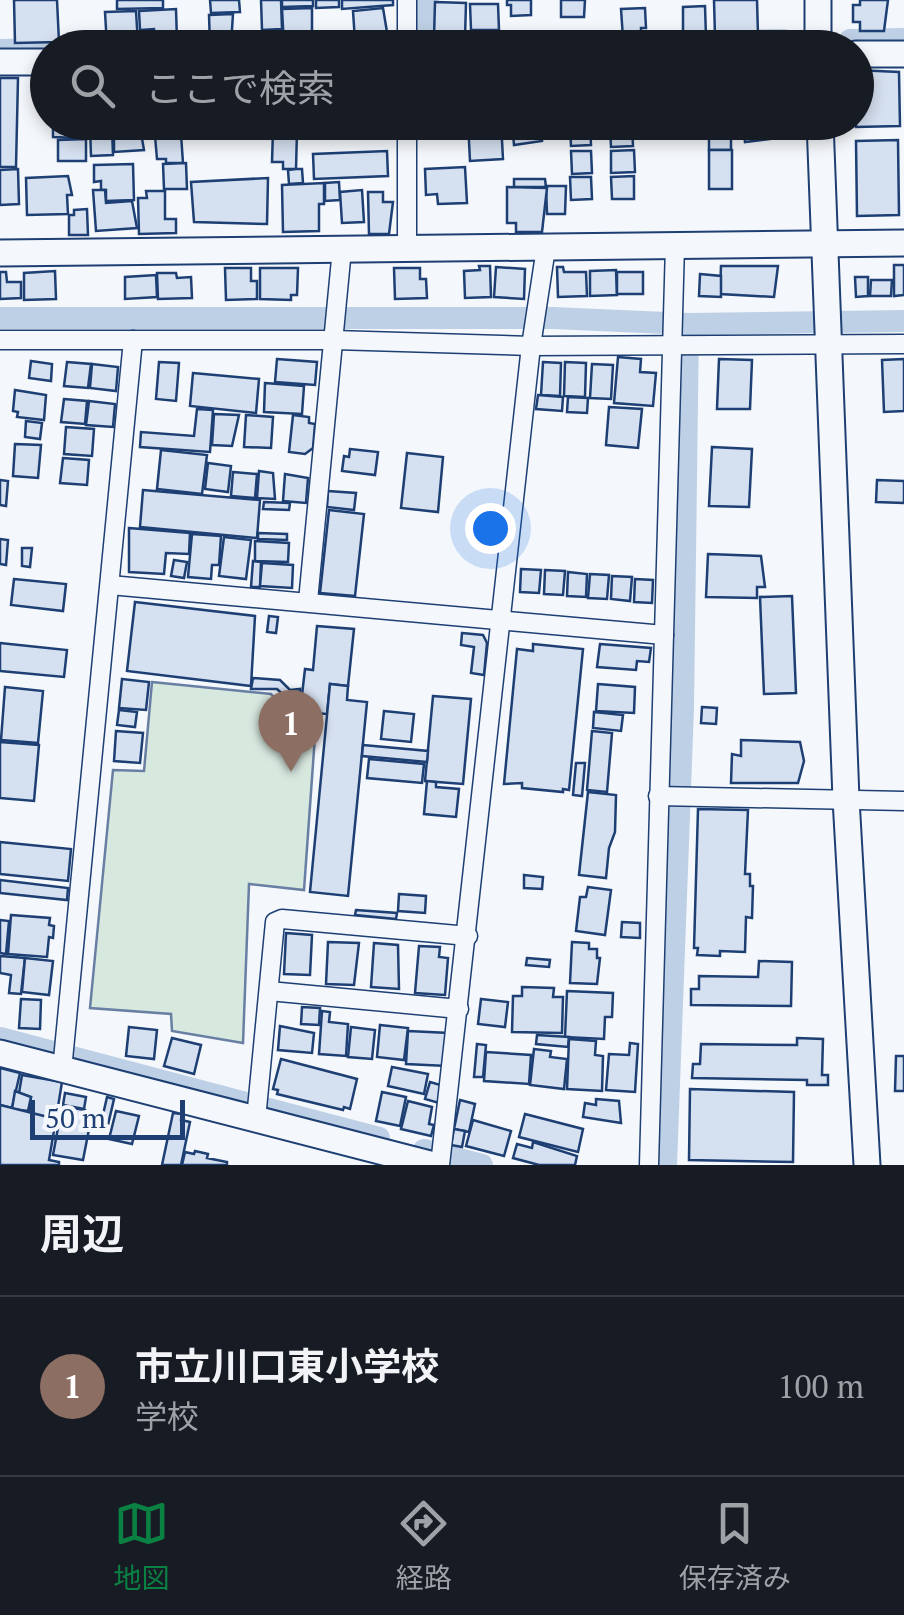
<!DOCTYPE html>
<html lang="ja">
<meta charset="utf-8">
<style>
body{margin:0;font-family:"PT Serif","Noto Sans JP",serif;background:#20242c;color:#f1f3f6}
.scale{position:absolute;left:30px;bottom:25px;width:155px;box-sizing:border-box;padding-left:10px;border:5px solid #1d3f73;border-top:0;font-size:28px;line-height:35px;white-space:nowrap;color:#1d3f73;-webkit-text-stroke:8px #f4f7fb;paint-order:stroke}
.you{position:absolute;left:490px;top:528px;width:35px;height:35px;margin:-25px;border:8px solid #fff;border-radius:50%;background:#1a73e8;box-shadow:0 0 0 15px #1a73e833}
.badge{display:grid;place-items:center;width:65px;height:65px;border-radius:50%;background:#0b8043;color:#fff;font-size:32px;font-weight:700}
.pin{position:absolute;translate:-50% -82px;filter:drop-shadow(0 2px 5px #0008)}
.pin::after{content:'';position:absolute;top:52px;width:35px;height:30px;background:inherit;clip-path:polygon(0 0,100% 0,50% 100%)}
.list{margin:0;padding:0;list-style:none}
h2{display:flex;justify-content:space-between;align-items:center;height:130px;margin:0;padding:0 40px;font-size:42px}
h2 small{font-size:32px;font-weight:400;color:#9ea1a6}
.list li{display:grid;grid-template-columns:65px 1fr auto;gap:30px;align-items:center;box-sizing:border-box;height:180px;padding:0 40px;border-top:2px solid #363941}
.list b{display:block;font-size:38px;white-space:nowrap}
.list p{margin:0;font-size:32px;white-space:nowrap;color:#9ea1a6}
.list em{font-size:32px;font-style:normal;color:#9ea1a6}
.icon{flex:none;width:55px;height:55px;fill:none;stroke:currentColor;stroke-width:2;stroke-linecap:round;stroke-linejoin:round}
.map{position:relative;flex:none;width:904px;height:1165px;overflow:hidden}
.search{position:absolute;background:#171b24;box-shadow:0 5px 15px #0003;left:30px;right:30px;top:30px;height:110px;display:flex;align-items:center;gap:25px;box-sizing:border-box;padding:0 35px;border-radius:55px;color:#9ea1a6;font-size:38px}
.sheet{height:310px;background:#171b24}
nav{display:flex;justify-content:space-around;align-items:center;box-sizing:border-box;height:140px;border-top:2px solid #363941;background:#171b24;font-size:28px;color:#9ea1a6}
nav a{display:grid;justify-items:center;gap:5px}
nav .on{color:#0b8043}
.map>svg:first-child{display:block}
</style>
<div class="map">
<svg width="904" height="1165" viewBox="0 0 904 1165">
<rect width="100%" height="100%" fill="#f4f7fb"/>
<polygon fill="#d7e8df" stroke="#687fa3" stroke-width="2.5" points="152,682 271,694 293,721 316,722 304,890 249,884 243,1043 172,1031 171,1014 90,1008 113,770 144,771"/>
<g fill="none" stroke-linecap="round" stroke-linejoin="round">
<g stroke="#bed0e5" stroke-width="22">
<polyline points="427,0 427,42"/>
<polyline points="850,40 904,39"/>
<polyline points="122,48 784,40"/>
<polyline points="0,50 48,49"/>
<polyline points="0,318 553,318 688,324 904,321"/>
<polyline points="0,1038 379,1138"/>
<polyline points="424,1150 482,1165"/>
<polyline points="666,1165 683,708 688,324"/>
</g>
</g>
<g fill="#d5e0f0" stroke="#1d3f73" stroke-width="2.5">
<polygon points="14,0 57,0 59,42 15,43"/>
<polygon points="117,0 163,0 163,8 117,9"/>
<polygon points="210,0 239,0 240,12 211,13"/>
<polygon points="261,0 281,0 282,29 262,30"/>
<polygon points="282,0 313,0 313,6 282,7"/>
<polygon points="316,0 339,0 339,7 316,8"/>
<polygon points="342,0 393,0 393,5 342,9"/>
<polygon points="507,0 531,0 531,15 511,16 511,5 507,5"/>
<polygon points="561,0 585,0 584,17 561,17"/>
<polygon points="714,0 757,0 758,35 715,36"/>
<polygon points="860,0 888,0 884,31 860,31 860,22 853,22 853,5 860,5"/>
<polygon points="435,2 466,3 465,38 434,37"/>
<polygon points="470,4 498,4 499,30 471,30"/>
<polygon points="705,6 706,37 683,38 683,7"/>
<polygon points="312,8 312,43 284,45 282,9"/>
<polygon points="383,8 388,38 355,41 353,11"/>
<polygon points="645,8 646,28 641,28 641,38 623,38 621,9"/>
<polygon points="176,9 177,40 155,41 154,29 140,30 139,11"/>
<polygon points="136,11 138,44 107,46 105,12"/>
<polygon points="233,14 231,45 210,46 209,15"/>
<polygon points="856,70 899,72 900,126 856,127"/>
<polygon points="0,78 18,78 16,167 0,167"/>
<polygon points="53,122 77,122 77,138 53,137"/>
<polygon points="155,122 181,122 181,133 155,131"/>
<polygon points="191,122 235,122 233,138 199,136 199,129 191,130"/>
<polygon points="236,122 249,122 250,137 238,138"/>
<polygon points="275,122 300,122 301,128 275,129"/>
<polygon points="308,122 391,122 391,124 308,126"/>
<polygon points="430,122 461,122 462,127 430,128"/>
<polygon points="468,122 501,122 503,159 470,161"/>
<polygon points="512,122 542,122 542,141 514,145"/>
<rect x="709" y="122" width="22" height="28"/>
<polygon points="743,122 784,122 786,137 745,142"/>
<polygon points="590,123 591,145 571,146 570,124"/>
<polygon points="632,124 633,146 611,147 610,125"/>
<polygon points="101,125 101,130 112,129 113,155 91,156 90,126"/>
<polygon points="140,127 144,150 114,152 114,128"/>
<polygon points="273,131 297,131 296,169 283,169 283,162 272,162"/>
<polygon points="181,134 183,163 166,163 166,159 157,159 155,136"/>
<polygon points="86,139 86,161 58,161 58,140"/>
<polygon points="898,140 899,215 857,216 856,141"/>
<polygon points="634,150 635,172 611,173 611,151"/>
<rect x="709" y="150" width="23" height="39"/>
<polygon points="387,151 388,176 314,179 313,154"/>
<polygon points="571,151 591,151 592,173 572,174"/>
<polygon points="186,163 187,189 164,189 163,164"/>
<polygon points="133,164 134,200 106,201 106,190 101,190 101,181 94,182 94,165"/>
<polygon points="465,167 467,203 438,204 437,194 426,195 425,169"/>
<polygon points="18,169 19,204 0,205 0,170"/>
<polygon points="296,169 302,169 303,183 289,184 288,170"/>
<polygon points="68,176 72,195 67,195 68,214 27,215 26,178"/>
<polygon points="634,176 634,199 612,199 611,177"/>
<polygon points="570,177 591,177 592,199 571,200"/>
<polygon points="268,178 267,224 194,222 191,182"/>
<polygon points="514,179 545,179 546,187 514,187"/>
<polygon points="339,182 340,200 325,201 325,183"/>
<polygon points="324,183 324,204 319,204 319,231 283,232 282,185"/>
<polygon points="546,186 566,186 565,214 547,214"/>
<polygon points="507,187 547,188 542,232 516,232 516,223 507,223"/>
<polygon points="93,190 105,190 106,203 132,201 137,228 96,231"/>
<polygon points="362,190 364,222 342,223 340,192"/>
<polygon points="146,191 165,191 165,219 176,219 176,233 139,234 138,198 147,198"/>
<polygon points="368,192 383,192 383,202 393,202 389,234 369,234"/>
<polygon points="87,209 88,235 69,235 69,215 74,215 74,210"/>
<polygon points="894,265 904,265 904,295 894,296"/>
<polygon points="479,266 490,266 491,297 465,298 464,271 480,270"/>
<polygon points="721,266 778,266 774,297 720,294"/>
<polygon points="496,267 525,269 524,299 494,297"/>
<polygon points="557,267 563,267 564,272 586,272 587,296 558,297"/>
<polygon points="225,268 251,268 251,281 257,281 257,299 226,300"/>
<polygon points="260,268 298,268 297,295 291,295 291,300 260,299"/>
<polygon points="394,268 420,268 420,279 426,279 427,298 395,299"/>
<polygon points="616,270 617,295 590,296 590,271"/>
<polygon points="55,271 56,299 24,300 24,273"/>
<polygon points="0,272 6,272 7,282 21,282 21,298 0,299"/>
<rect x="617" y="272" width="26" height="22"/>
<polygon points="157,273 176,273 177,278 191,277 192,298 158,299"/>
<polygon points="700,274 721,276 721,297 699,296"/>
<polygon points="156,275 157,297 125,299 125,277"/>
<polygon points="855,277 868,277 868,296 856,297"/>
<polygon points="871,280 892,280 891,296 870,296"/>
<polygon points="618,357 641,359 640,372 656,373 653,406 614,403"/>
<polygon points="277,359 317,362 315,385 275,382"/>
<polygon points="719,359 752,360 750,409 717,409"/>
<polygon points="904,359 904,411 884,412 882,360"/>
<polygon points="31,361 52,364 51,381 29,378"/>
<polygon points="67,362 91,364 88,388 64,386"/>
<polygon points="159,362 179,363 176,401 156,399"/>
<polygon points="543,362 561,363 560,396 541,395"/>
<polygon points="565,362 586,363 585,397 564,396"/>
<polygon points="92,364 118,367 116,391 90,388"/>
<polygon points="592,364 613,365 611,399 590,398"/>
<polygon points="193,373 259,379 256,413 190,406"/>
<polygon points="265,383 304,386 302,414 264,412"/>
<polygon points="15,390 46,395 44,420 17,417 18,412 13,411"/>
<polygon points="538,395 563,397 562,411 536,409"/>
<polygon points="568,397 588,398 587,413 567,412"/>
<polygon points="64,399 87,401 85,424 61,422"/>
<polygon points="89,401 115,404 113,427 86,425"/>
<polygon points="609,407 642,409 638,448 606,445"/>
<polygon points="197,409 213,410 210,452 140,447 141,432 194,436"/>
<polygon points="214,414 239,415 232,446 212,445"/>
<polygon points="246,415 273,417 271,448 244,447"/>
<polygon points="293,415 309,417 309,423 315,424 313,448 305,454 289,452"/>
<polygon points="26,421 42,423 40,439 25,437"/>
<polygon points="66,427 94,429 92,456 64,454"/>
<polygon points="15,444 41,445 38,478 13,476"/>
<polygon points="712,447 752,449 749,507 709,506"/>
<polygon points="350,449 378,452 375,475 342,471 344,456 349,457"/>
<polygon points="161,450 207,455 202,494 157,489"/>
<polygon points="407,453 443,457 438,512 401,508"/>
<polygon points="63,458 89,460 87,485 60,483"/>
<polygon points="208,463 231,466 228,492 205,489"/>
<polygon points="259,471 273,473 275,499 257,498"/>
<polygon points="233,472 257,474 255,498 231,496"/>
<polygon points="285,474 308,478 306,503 283,501"/>
<polygon points="0,480 8,481 6,506 0,505"/>
<polygon points="877,480 904,481 904,503 876,502"/>
<polygon points="143,490 260,500 257,538 140,527"/>
<polygon points="328,491 356,493 354,510 327,507"/>
<polygon points="264,502 290,503 289,510 263,509"/>
<polygon points="329,510 364,514 355,596 320,593"/>
<polygon points="129,528 190,533 189,554 166,553 164,574 129,572"/>
<polygon points="258,533 287,534 287,540 258,539"/>
<polygon points="192,534 221,536 219,565 212,565 211,579 188,577"/>
<polygon points="224,537 251,540 246,579 219,576"/>
<polygon points="0,539 8,540 6,565 0,564"/>
<polygon points="255,541 289,543 288,562 255,561"/>
<polygon points="22,548 32,548 30,567 22,566"/>
<polygon points="708,554 761,556 765,587 757,587 757,598 706,597"/>
<polygon points="174,560 187,562 184,578 171,576"/>
<polygon points="253,561 261,562 260,587 251,587"/>
<polygon points="262,563 293,565 292,588 260,586"/>
<polygon points="521,569 541,570 539,593 520,592"/>
<polygon points="545,570 565,571 563,595 544,594"/>
<polygon points="568,572 587,574 586,597 567,596"/>
<polygon points="590,574 609,575 607,599 588,598"/>
<polygon points="612,576 632,577 630,601 611,599"/>
<polygon points="14,579 66,584 63,611 11,605"/>
<polygon points="635,579 653,580 652,603 634,602"/>
<polygon points="792,596 796,693 764,694 760,597"/>
<polygon points="135,602 255,616 251,686 127,671"/>
<polygon points="269,616 278,617 276,633 267,632"/>
<polygon points="317,626 354,629 348,686 330,684 327,714 300,712 305,669 313,670"/>
<polygon points="462,633 483,635 487,643 484,675 471,673 474,647 461,645"/>
<polygon points="0,643 67,650 64,677 0,671"/>
<polygon points="533,644 583,649 569,790 563,789 563,792 522,788 522,783 504,784 517,649 533,651"/>
<polygon points="600,644 651,648 649,662 637,661 636,670 597,667"/>
<polygon points="253,678 280,680 290,690 300,689 300,701 288,699 277,689 251,689"/>
<polygon points="122,679 149,682 146,710 119,708"/>
<polygon points="330,684 348,686 347,700 367,702 348,896 310,892"/>
<polygon points="598,684 635,687 634,713 596,711"/>
<polygon points="5,687 43,691 38,743 1,740"/>
<polygon points="433,696 471,699 463,784 425,781"/>
<polygon points="702,707 717,708 716,724 701,723"/>
<polygon points="119,710 137,712 135,727 117,725"/>
<polygon points="384,711 414,714 411,742 381,739"/>
<polygon points="594,712 623,715 621,731 593,728"/>
<polygon points="116,731 143,733 140,763 114,761"/>
<polygon points="592,731 612,733 607,792 587,790"/>
<polygon points="741,740 800,742 804,761 798,783 731,783 732,754 741,756"/>
<polygon points="0,742 39,745 34,801 0,798"/>
<polygon points="363,745 428,751 427,762 362,756"/>
<polygon points="369,759 424,764 422,783 367,778"/>
<polygon points="576,763 585,763 582,796 573,795"/>
<polygon points="427,781 436,782 436,787 459,789 456,817 424,814"/>
<polygon points="588,792 616,795 615,832 609,848 606,878 579,875"/>
<polygon points="698,809 748,810 745,874 750,874 750,886 753,886 752,918 746,917 745,952 720,951 720,956 697,955 698,948 694,948"/>
<polygon points="0,842 71,849 68,881 0,874"/>
<polygon points="524,875 543,877 542,889 524,888"/>
<polygon points="0,880 68,888 67,900 0,893"/>
<polygon points="588,887 611,890 605,935 576,931 580,897 586,897"/>
<polygon points="399,894 426,896 425,913 398,911"/>
<polygon points="356,910 397,913 396,919 355,915"/>
<polygon points="11,915 50,918 49,925 54,926 53,938 49,937 47,957 8,954"/>
<polygon points="0,920 9,921 6,954 0,953"/>
<polygon points="622,922 640,923 640,938 621,937"/>
<polygon points="286,933 312,935 310,975 284,974"/>
<polygon points="328,942 359,943 354,985 326,984"/>
<polygon points="572,942 589,943 589,949 597,949 597,958 600,958 597,984 570,983"/>
<polygon points="374,943 398,945 399,989 371,987"/>
<polygon points="419,946 440,947 439,957 448,958 445,995 415,993"/>
<polygon points="0,956 25,958 21,994 9,993 11,975 0,973"/>
<polygon points="25,958 53,961 49,995 22,992"/>
<polygon points="527,958 550,960 549,967 526,965"/>
<polygon points="759,961 792,962 791,1006 691,1005 691,989 699,989 699,976 758,977"/>
<polygon points="522,987 554,988 553,997 563,997 562,1033 512,1032 513,996 522,996"/>
<polygon points="567,991 613,993 612,1017 605,1017 604,1039 565,1037"/>
<polygon points="21,999 41,1000 40,1029 19,1028"/>
<polygon points="481,999 508,1002 505,1027 478,1024"/>
<polygon points="302,1007 320,1008 319,1025 301,1024"/>
<polygon points="322,1011 330,1012 329,1022 348,1024 346,1056 319,1054"/>
<polygon points="380,1025 408,1028 404,1060 377,1057"/>
<polygon points="280,1026 314,1033 312,1053 278,1050"/>
<polygon points="129,1027 157,1030 154,1059 126,1056"/>
<polygon points="351,1027 375,1030 372,1059 348,1057"/>
<polygon points="408,1031 449,1033 447,1066 406,1064"/>
<polygon points="537,1035 569,1037 568,1047 536,1044"/>
<polygon points="172,1038 201,1045 194,1074 164,1066"/>
<polygon points="797,1038 823,1039 822,1075 828,1075 828,1085 807,1085 807,1080 692,1078 693,1064 700,1064 701,1044 797,1045"/>
<polygon points="569,1039 596,1041 595,1055 603,1056 602,1091 567,1089"/>
<polygon points="630,1043 638,1044 635,1092 606,1090 609,1054 629,1055"/>
<polygon points="477,1044 486,1045 483,1077 474,1077"/>
<polygon points="534,1049 551,1051 550,1057 567,1059 564,1089 530,1085"/>
<polygon points="486,1052 531,1055 529,1084 484,1081"/>
<polygon points="896,1056 904,1056 904,1091 895,1091"/>
<polygon points="281,1059 357,1079 350,1109 344,1107 343,1110 277,1094 278,1090 273,1089"/>
<polygon points="392,1067 428,1074 424,1094 388,1086"/>
<polygon points="0,1068 20,1073 12,1108 0,1105"/>
<polygon points="22,1075 62,1082 56,1119 28,1114 31,1097 19,1093"/>
<polygon points="430,1082 444,1086 439,1103 425,1099"/>
<polygon points="690,1089 794,1092 793,1162 689,1160"/>
<polygon points="15,1091 31,1097 28,1111 12,1109"/>
<polygon points="382,1092 406,1097 400,1126 376,1121"/>
<polygon points="65,1093 86,1097 84,1109 63,1105"/>
<polygon points="107,1097 114,1099 107,1129 100,1128"/>
<polygon points="596,1099 619,1101 621,1123 583,1117 585,1103 596,1105"/>
<polygon points="460,1100 475,1104 469,1132 454,1129"/>
<polygon points="408,1101 432,1107 429,1124 434,1125 431,1136 401,1129"/>
<polygon points="0,1105 56,1119 49,1160 59,1162 59,1165 0,1165"/>
<polygon points="62,1106 85,1110 83,1118 91,1119 83,1160 53,1155"/>
<polygon points="116,1111 139,1116 132,1144 109,1139"/>
<polygon points="173,1113 182,1114 181,1120 190,1122 181,1165 162,1165"/>
<polygon points="525,1114 583,1129 578,1152 519,1137"/>
<polygon points="473,1120 511,1131 504,1156 466,1146"/>
<polygon points="454,1129 465,1131 462,1147 451,1145"/>
<polygon points="533,1142 577,1156 575,1165 539,1165 513,1158 517,1144 532,1148"/>
<polygon points="195,1151 208,1154 207,1158 227,1162 227,1165 182,1165 185,1152 194,1154"/>
</g>
<g fill="none" stroke-linecap="round" stroke-linejoin="round">
<defs>
<g id="street">
<polyline points="407,0 407,48"/>
<polyline points="407,247 407,122"/>
<polyline points="0,340 334,340 531,346 904,344"/>
<polyline points="110,585 664,635"/>
<polyline points="308,601 342,249"/>
<polyline points="658,796 904,801"/>
<polyline points="269,991 459,1009"/>
<polyline points="62,1070 133,340"/>
<polyline points="256,1119 275,922 282,919 468,936"/>
<polyline points="440,1165 531,346 546,248"/>
<polyline points="649,1165 675,245"/>
</g>
<g id="secondary">
<polyline points="818,0 818,48"/>
<polyline points="856,54 904,54"/>
<polyline points="0,62 48,62"/>
<polyline points="820,122 846,799 867,1165"/>
<polyline points="0,253 904,243"/>
<polyline points="0,1053 434,1165"/>
</g>
</defs>
<use href="#street" stroke="#1d3f73" stroke-width="21"/>
<use href="#secondary" stroke="#1d3f73" stroke-width="29"/>
<use href="#street" stroke="#f4f7fb" stroke-width="18"/>
<use href="#secondary" stroke="#f4f7fb" stroke-width="25"/>
</g>
</svg>
<div class="scale">50 m</div>
<div class="you"></div>
<div class="pin badge" style="left:291px;top:772px;background:#8d6e63">1</div>
<div class="search"><svg class="icon" aria-label="search" viewBox="0 0 24 24"><circle cx="10" cy="10" r="6"/><path d="M15 15l6 6"/></svg>ここで検索</div>
</div>
<section class="sheet">
<h2>周辺<small></small></h2>
<ul class="list">
<li><span class="badge" style="background:#8d6e63">1</span><div><b>市立川口東小学校</b><p>学校</p></div><em>100 m</em></li>
</ul>
</section>
<nav>
<a class="on"><svg class="icon" aria-label="map" viewBox="0 0 24 24"><path d="M3 6l6-2 6 2 6-2v14l-6 2-6-2-6 2zM9 4v14M15 6v14"/></svg>地図</a>
<a><svg class="icon" aria-label="directions" viewBox="0 0 24 24"><path d="M12 3l9 9-9 9-9-9zM9 14v-3h6M13 9l2 2-2 2"/></svg>経路</a>
<a><svg class="icon" aria-label="saved" viewBox="0 0 24 24"><path d="M7 4h10v16l-5-4-5 4z"/></svg>保存済み</a>
</nav>
